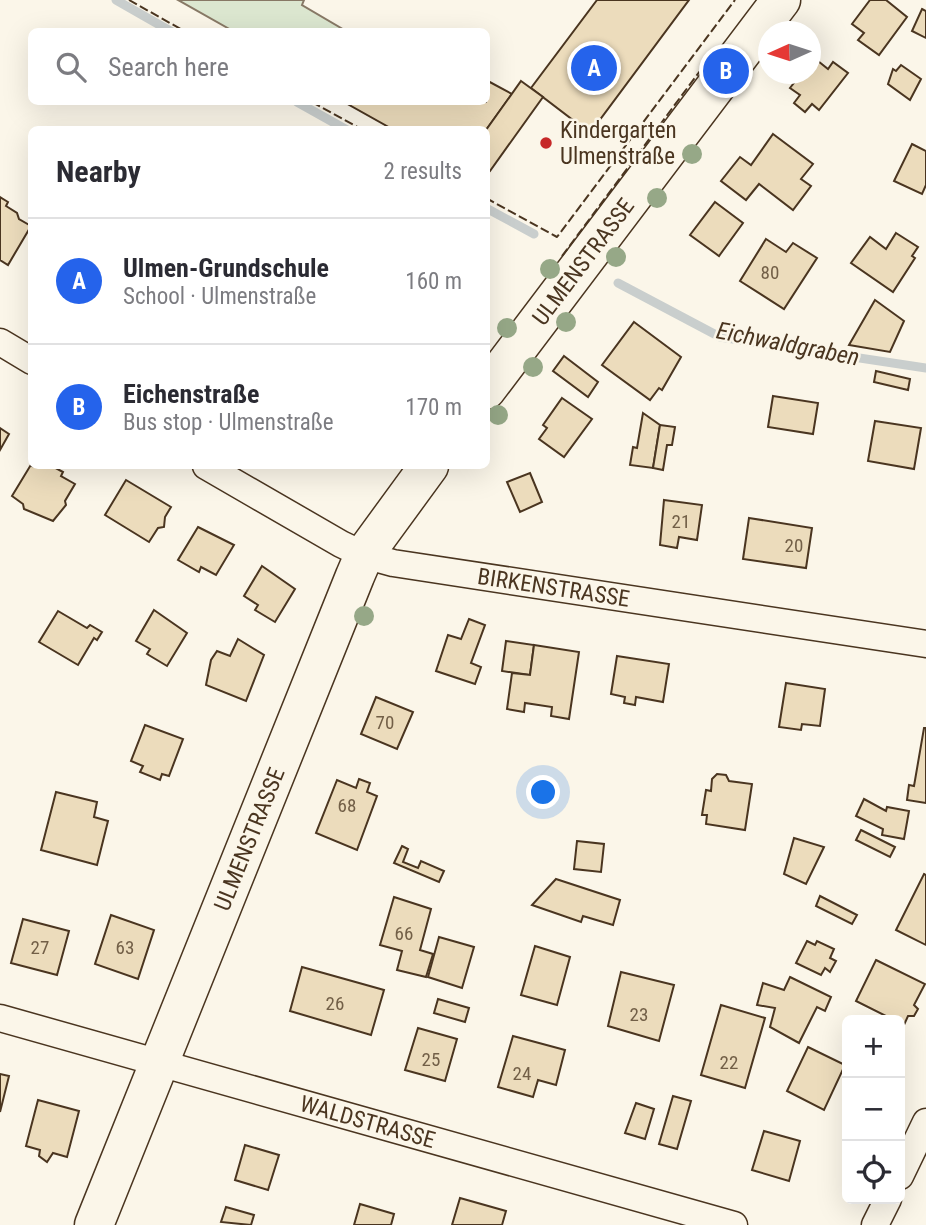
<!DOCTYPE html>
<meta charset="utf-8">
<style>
body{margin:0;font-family:"Roboto Condensed",sans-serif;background:#f2f2f3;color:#2b2b33}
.controls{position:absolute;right:21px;bottom:21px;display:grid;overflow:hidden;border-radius:10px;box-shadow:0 7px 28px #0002}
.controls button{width:63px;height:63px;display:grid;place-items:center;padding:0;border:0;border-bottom:2px solid #e1e1e2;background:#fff;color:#2b2b33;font:35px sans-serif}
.compass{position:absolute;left:758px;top:21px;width:63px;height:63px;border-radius:50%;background:#fff;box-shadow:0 7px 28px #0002;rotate:267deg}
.you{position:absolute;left:544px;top:793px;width:24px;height:24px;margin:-18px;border:5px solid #fff;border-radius:50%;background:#1a73e8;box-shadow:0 0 0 10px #1a73e833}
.badge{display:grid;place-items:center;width:46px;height:46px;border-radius:50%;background:#2563eb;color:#fff;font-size:23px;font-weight:700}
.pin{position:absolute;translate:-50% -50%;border:4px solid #fff;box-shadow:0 2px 7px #0006}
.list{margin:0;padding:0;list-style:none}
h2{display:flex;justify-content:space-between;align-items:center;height:91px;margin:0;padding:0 28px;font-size:30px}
h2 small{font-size:23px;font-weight:400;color:#7c7c81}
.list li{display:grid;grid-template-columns:46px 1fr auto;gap:21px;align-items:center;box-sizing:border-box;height:126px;padding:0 28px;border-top:2px solid #e1e1e2}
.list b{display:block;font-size:26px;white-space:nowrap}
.list p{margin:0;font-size:23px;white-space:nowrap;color:#7c7c81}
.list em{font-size:23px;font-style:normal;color:#7c7c81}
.icon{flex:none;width:38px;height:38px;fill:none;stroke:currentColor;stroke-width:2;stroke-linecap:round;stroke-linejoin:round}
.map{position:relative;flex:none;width:926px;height:1225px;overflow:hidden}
.search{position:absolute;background:#fff;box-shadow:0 7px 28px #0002;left:28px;top:28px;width:462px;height:77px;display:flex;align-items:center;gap:18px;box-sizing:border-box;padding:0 24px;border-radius:10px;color:#7c7c81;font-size:26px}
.panel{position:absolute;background:#fff;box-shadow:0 7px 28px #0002;left:28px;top:126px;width:462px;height:343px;border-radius:10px}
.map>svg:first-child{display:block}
</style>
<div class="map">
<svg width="926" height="1225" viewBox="0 0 926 1225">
<rect width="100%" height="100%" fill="#fbf6e9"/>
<polygon fill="#dce7d0" stroke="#887966" stroke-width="2" points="178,0 304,0 302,5 346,31 233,31"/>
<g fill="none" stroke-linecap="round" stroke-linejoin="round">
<g stroke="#c9cecd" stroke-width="9">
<polyline points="116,0 172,32"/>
<polyline points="297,102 347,130"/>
<polyline points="486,208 534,234"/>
<polyline points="618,283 720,337 926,368"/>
</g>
</g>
<g fill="#ecdcbc" stroke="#4a3520" stroke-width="2">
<polygon points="597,0 689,0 590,133 531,88"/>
<polygon points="870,0 886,0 907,17 879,55 858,40 864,33 852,24"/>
<polygon points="922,9 926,11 926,38 912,31"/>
<polygon points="813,57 828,69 833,62 848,73 819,110 812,104 805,112 794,103 800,95 790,88 801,74 810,74"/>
<polygon points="901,65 921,79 910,100 888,84 893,69 896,71"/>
<polygon points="486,80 512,94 486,130 394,130 344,102 486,102"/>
<polygon points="521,81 543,97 490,171 486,169 486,130"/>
<polygon points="773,134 813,164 801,179 811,186 793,210 759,184 746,200 721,181 740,157 751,165"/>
<polygon points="912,144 926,151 926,185 922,194 894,181"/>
<polygon points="0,197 8,202 6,206 17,213 19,219 31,226 8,265 0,260"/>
<polygon points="715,202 743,223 719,256 690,235"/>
<polygon points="896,233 918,247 912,256 915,258 893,292 851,263 870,237 886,249"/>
<polygon points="766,239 786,252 793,243 817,258 784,309 740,281"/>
<polygon points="875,300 904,321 890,352 849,345"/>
<polygon points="634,322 681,357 662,390 659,388 650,400 602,365"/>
<polygon points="564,356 598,382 588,397 553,371"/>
<polygon points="876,371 910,379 908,390 874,382"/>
<polygon points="773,396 818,403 813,434 768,427"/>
<polygon points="562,398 592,419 564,457 539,439 547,428 543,425"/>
<polygon points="643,413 660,425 653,468 630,465 633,447 637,448"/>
<polygon points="875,421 921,428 914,469 868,461"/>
<polygon points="660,425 675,427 672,445 667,445 663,470 653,468"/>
<polygon points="0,428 9,434 0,450"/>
<polygon points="32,463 32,466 47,468 52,466 63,472 61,476 75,484 65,501 66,505 53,521 24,509 23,504 12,496"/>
<polygon points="530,473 542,502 520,512 507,482"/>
<polygon points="126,480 171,507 165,517 164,527 158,528 149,542 105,515"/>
<polygon points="664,500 702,505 697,540 679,537 677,548 660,545"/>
<polygon points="749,518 812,528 806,568 743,559"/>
<polygon points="198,527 234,545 216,575 201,567 199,572 178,560"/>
<polygon points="262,566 295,589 275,622 255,610 258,605 244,596"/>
<polygon points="154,610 187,633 167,666 147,654 150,649 136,641"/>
<polygon points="58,611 87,628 90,625 102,632 97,640 94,638 78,665 39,642"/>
<polygon points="469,619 485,625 471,663 481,667 475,684 436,671 448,635 461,639"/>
<polygon points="238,639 264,655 246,701 206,685 211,660 217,651 230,656"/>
<polygon points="506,641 534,645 530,675 502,671"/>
<polygon points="534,645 579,652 569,719 551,716 552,707 525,703 524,712 507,709 512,673 530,675"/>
<polygon points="617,656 669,664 663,702 636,697 635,705 624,703 625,697 611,694"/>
<polygon points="786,683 825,689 820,726 802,724 801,730 779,727"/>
<polygon points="376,697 413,712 397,749 361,734"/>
<polygon points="145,725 183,739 169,776 162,774 160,780 140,772 143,766 131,761"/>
<polygon points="924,728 926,728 926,803 907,800 909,785 914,786"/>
<polygon points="717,774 726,775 729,781 752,784 745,830 706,824 707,815 702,815 706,790 711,791 712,779"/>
<polygon points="359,779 370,783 367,792 377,796 357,850 316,833 337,780 356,788"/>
<polygon points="56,792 97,802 94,817 108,821 97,865 41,850"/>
<polygon points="864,799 886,811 887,807 909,811 904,839 882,835 883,829 856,816"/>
<polygon points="861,830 895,847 890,857 856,840"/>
<polygon points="794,838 824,847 806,884 784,874"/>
<polygon points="577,841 604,844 601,872 574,869"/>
<polygon points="402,846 408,849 403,862 418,868 421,861 444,871 439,882 394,863"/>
<polygon points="924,874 926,875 926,945 896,930"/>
<polygon points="556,879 620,900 613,925 583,916 581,922 532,905"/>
<polygon points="820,896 857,915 852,924 816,906"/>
<polygon points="394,897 431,909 420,950 433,954 426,977 397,970 402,951 380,945"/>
<polygon points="111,915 154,930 138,979 95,964"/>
<polygon points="23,919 69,931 57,975 11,963"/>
<polygon points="439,937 474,947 462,988 428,977"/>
<polygon points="807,941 815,945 817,941 834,949 830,958 836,961 830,972 825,968 821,975 796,963"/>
<polygon points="535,946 570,957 557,1005 521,995"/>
<polygon points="876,960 925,984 914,1005 918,1009 914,1016 908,1016 904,1025 856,1001"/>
<polygon points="302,967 384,990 371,1035 290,1011"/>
<polygon points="621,972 674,985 659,1041 608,1026"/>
<polygon points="790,977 831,997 825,1011 817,1007 799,1043 770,1027 775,1008 757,1005 763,983 784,990"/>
<polygon points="438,999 469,1008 465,1022 434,1013"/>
<polygon points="721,1005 765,1018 745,1088 701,1075"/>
<polygon points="418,1028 457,1039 445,1081 405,1070"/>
<polygon points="513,1036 565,1050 556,1085 538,1080 533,1097 498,1087"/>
<polygon points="808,1047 845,1065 824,1110 787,1091"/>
<polygon points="0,1074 9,1076 0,1112"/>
<polygon points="673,1096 691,1101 677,1149 659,1144"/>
<polygon points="38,1100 79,1111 67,1157 53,1153 47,1162 39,1156 40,1150 26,1146"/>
<polygon points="636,1103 654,1109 645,1139 625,1133"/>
<polygon points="764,1131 800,1141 789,1181 752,1170"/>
<polygon points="245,1145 279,1155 268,1190 235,1180"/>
<polygon points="460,1198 506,1211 502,1225 452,1225"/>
<polygon points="360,1204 394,1214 391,1225 354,1225"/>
<polygon points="226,1207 254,1215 251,1225 221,1222"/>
</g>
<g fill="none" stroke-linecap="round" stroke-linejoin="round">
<defs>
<g id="street">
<polyline points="0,342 32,361"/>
<path id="s1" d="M206,466L341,544L364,555L393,563L926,644"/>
<path id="s2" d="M0,1018L734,1225"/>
<polyline points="900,1176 926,1122"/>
<polyline points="875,1225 888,1199"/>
</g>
<g id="secondary">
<path id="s3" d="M486,390L781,0"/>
<path id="s4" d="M94,1225L355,576L364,555L429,466"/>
</g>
</defs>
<use href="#street" stroke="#4a3520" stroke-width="29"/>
<use href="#secondary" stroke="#4a3520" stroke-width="41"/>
<use href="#street" stroke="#fbf6e9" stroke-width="26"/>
<use href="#secondary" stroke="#fbf6e9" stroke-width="38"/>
<g stroke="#4a3520" stroke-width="2" stroke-dasharray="9 3.5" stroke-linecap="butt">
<polyline points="129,0 186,32"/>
<polyline points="312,102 363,130"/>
<polyline points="486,198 557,237 735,0"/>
<polyline points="562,256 700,71"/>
</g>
</g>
<g fill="#96a887">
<circle cx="692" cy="154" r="10"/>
<circle cx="657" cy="198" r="10"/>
<circle cx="616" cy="257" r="10"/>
<circle cx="550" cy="269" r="10"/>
<circle cx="566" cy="322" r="10"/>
<circle cx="507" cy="328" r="10"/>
<circle cx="533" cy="367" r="10"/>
<circle cx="498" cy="415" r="10"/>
<circle cx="364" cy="616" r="10"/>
</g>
<circle fill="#c62828" stroke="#fbf6e9" stroke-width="2.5" cx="546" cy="143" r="7"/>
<g text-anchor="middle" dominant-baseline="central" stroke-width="5" stroke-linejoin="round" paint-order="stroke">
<g font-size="19" fill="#725f47">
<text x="770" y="272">80</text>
<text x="681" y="521">21</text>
<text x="794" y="545">20</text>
<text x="385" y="722">70</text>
<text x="347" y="805">68</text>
<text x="404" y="933">66</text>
<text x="40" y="947">27</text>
<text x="125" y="947">63</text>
<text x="335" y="1003">26</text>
<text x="639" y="1014">23</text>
<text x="431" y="1059">25</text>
<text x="729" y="1062">22</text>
<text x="522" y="1073">24</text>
</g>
<g font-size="23" fill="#4a3520" stroke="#fbf6e9" text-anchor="start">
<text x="560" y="130">Kindergarten<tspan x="560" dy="26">Ulmenstraße</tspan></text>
</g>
<g font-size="23" fill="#4a3520" stroke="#fbf6e9">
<text stroke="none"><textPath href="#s3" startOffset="161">ULMENSTRASSE</textPath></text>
<text stroke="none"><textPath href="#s1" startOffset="374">BIRKENSTRASSE</textPath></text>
<text stroke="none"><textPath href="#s4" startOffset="416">ULMENSTRASSE</textPath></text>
<text stroke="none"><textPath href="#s2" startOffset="382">WALDSTRASSE</textPath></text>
</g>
<g font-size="24" font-style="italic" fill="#4a3520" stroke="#fbf6e9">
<text transform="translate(788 344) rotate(11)">Eichwaldgraben</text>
</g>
</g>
</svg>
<div class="controls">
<button>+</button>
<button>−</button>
<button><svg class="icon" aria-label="locate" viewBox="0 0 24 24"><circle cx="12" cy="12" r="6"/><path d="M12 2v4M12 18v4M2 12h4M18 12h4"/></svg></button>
</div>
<svg class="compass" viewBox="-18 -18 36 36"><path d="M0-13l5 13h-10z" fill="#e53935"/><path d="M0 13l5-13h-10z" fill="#7c7c81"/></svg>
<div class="you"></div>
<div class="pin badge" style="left:594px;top:68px">A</div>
<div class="pin badge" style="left:726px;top:71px">B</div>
<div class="search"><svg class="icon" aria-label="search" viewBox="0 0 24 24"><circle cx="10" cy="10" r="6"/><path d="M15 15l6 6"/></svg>Search here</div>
<section class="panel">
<h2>Nearby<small>2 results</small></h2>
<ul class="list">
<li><span class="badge">A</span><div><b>Ulmen-Grundschule</b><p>School · Ulmenstraße</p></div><em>160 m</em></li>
<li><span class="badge">B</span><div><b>Eichenstraße</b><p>Bus stop · Ulmenstraße</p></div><em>170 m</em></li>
</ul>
</section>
</div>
